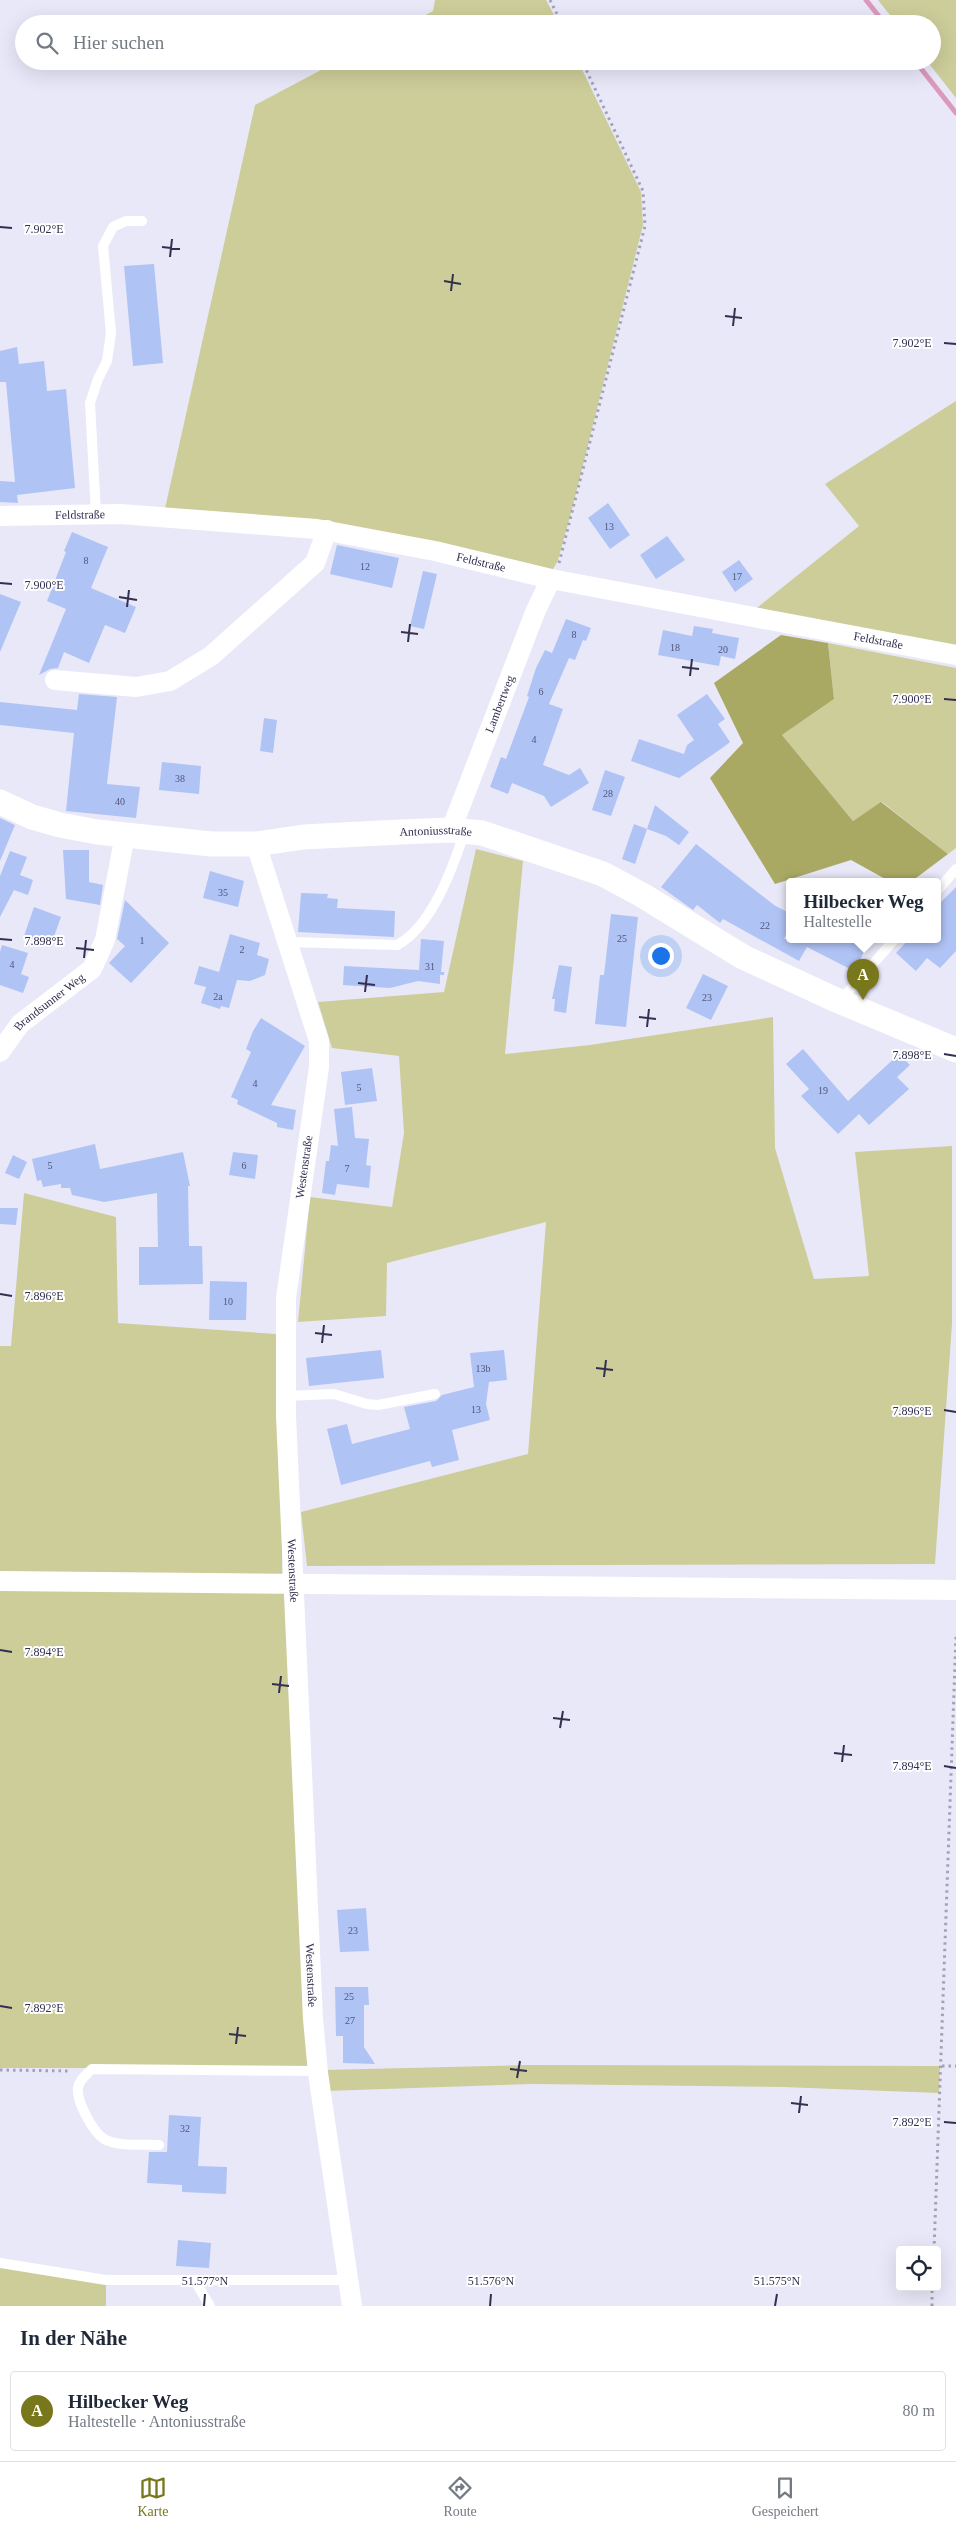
<!DOCTYPE html>
<html lang="de">
<meta charset="utf-8">
<style>
body{margin:0;font-family:"Times New Roman",serif;background:#f2f2f3;color:#1f2937}
.controls{position:absolute;right:15px;bottom:15px;display:grid;overflow:hidden;border-radius:5px;box-shadow:0 5px 20px #0002}
.controls button{width:45px;height:45px;display:grid;place-items:center;padding:0;border:0;border-bottom:1px solid #e0e1e3;background:#fff;color:#1f2937;font:25px sans-serif}
.you{position:absolute;left:660px;top:955px;width:18px;height:18px;margin:-12px;border:4px solid #fff;border-radius:50%;background:#1a73e8;box-shadow:0 0 0 8px #1a73e833}
.badge{display:grid;place-items:center;width:32px;height:32px;border-radius:50%;background:#79771c;color:#fff;font-size:16px;font-weight:700}
.pin{position:absolute;translate:-50% -41px;filter:drop-shadow(0 1px 2px #0008)}
.pin::after{content:'';position:absolute;top:26px;width:18px;height:15px;background:inherit;clip-path:polygon(0 0,100% 0,50% 100%)}
.popup{position:absolute;left:786px;top:878px;width:155px;height:65px;box-sizing:border-box;display:grid;place-content:center;border-radius:5px;background:#fff;filter:drop-shadow(0 1px 4px #0005);font-size:16px;white-space:nowrap;color:#747a83}
.popup b{font-size:19px;color:#1f2937}
.popup::after{content:'';position:absolute;left:50%;top:100%;margin-left:-10px;border:10px solid transparent;border-top-color:#fff}
.list{margin:0;padding:0;list-style:none}
h2{display:flex;justify-content:space-between;align-items:center;height:65px;margin:0;padding:0 20px;font-size:21px}
h2 small{font-size:16px;font-weight:400;color:#747a83}
.list li{display:grid;grid-template-columns:32px 1fr auto;gap:15px;align-items:center;box-sizing:border-box;height:80px;margin:0 10px 10px;padding:0 10px;border:1px solid #e0e1e3;border-radius:5px}
.list b{display:block;font-size:19px;white-space:nowrap}
.list p{margin:0;font-size:16px;white-space:nowrap;color:#747a83}
.list em{font-size:16px;font-style:normal;color:#747a83}
.icon{flex:none;width:28px;height:28px;fill:none;stroke:currentColor;stroke-width:2;stroke-linecap:round;stroke-linejoin:round}
.map{position:relative;flex:none;width:956px;height:2306px;overflow:hidden}
.search{position:absolute;background:#fff;box-shadow:0 5px 20px #0002;left:15px;right:15px;top:15px;height:55px;display:flex;align-items:center;gap:12px;box-sizing:border-box;padding:0 18px;border-radius:28px;color:#747a83;font-size:19px}
.sheet{height:155px;background:#fff}
nav{display:flex;justify-content:space-around;align-items:center;box-sizing:border-box;height:70px;border-top:1px solid #e0e1e3;background:#fff;font-size:14px;color:#747a83}
nav a{display:grid;justify-items:center;gap:2px}
nav .on{color:#79771c}
.map>svg:first-child{display:block}
</style>
<div class="map">
<svg width="956" height="2306" viewBox="0 0 956 2306">
<rect width="100%" height="100%" fill="#e9e8f9"/>
<g fill="#cdcd9a">
<polygon points="435,0 546,0 559,24 409,24 433,11"/>
<polygon points="878,0 956,0 956,98 927,61 932,61 932,24 897,24"/>
<polygon points="338,61 578,61 641,192 643,225 571,513 558,560 549,577 164,513 255,105"/>
<polygon points="956,401 956,648 753,611 859,526 825,484"/>
<polygon points="828,643 956,668 956,848 948,854 882,802 853,821 782,735 834,699"/>
<polygon points="476,849 523,861 505,1054 590,1045 773,1017 775,1148 814,1279 869,1276 855,1152 952,1146 952,1324 935,1564 307,1566 301,1512 528,1454 546,1222 387,1263 386,1316 298,1322 310,1197 392,1207 404,1133 399,1056 332,1048 318,1002 444,992"/>
<polygon points="24,1193 116,1217 118,1323 276,1334 283,1516 282,1574 0,1574 0,1346 11,1346"/>
<polygon points="0,1584 291,1587 316,2068 0,2068"/>
<polygon points="528,2065 940,2066 939,2093 783,2087 534,2084 325,2091 324,2070"/>
<polygon points="0,2266 106,2282 106,2306 0,2306"/>
</g>
<polygon fill="#aaa964" points="781,635 828,643 834,699 782,735 853,821 881,802 948,854 912,881 889,881 851,860 775,884 710,778 743,743 714,683"/>
<g fill="none" stroke-linecap="round" stroke-linejoin="round">
<g stroke="#dc99bb" stroke-width="5">
<polyline points="866,0 885,24"/>
<polyline points="915,61 956,113"/>
</g>
</g>
<g fill="#b0c3f5">
<polygon points="154,264 163,363 133,366 124,266"/>
<polygon points="17,347 19,364 44,361 47,391 66,389 75,488 17,495 18,503 0,502 0,481 15,482 6,382 0,382 0,351"/>
<polygon points="608,503 630,535 610,549 588,518"/>
<polygon points="72,532 108,547 91,588 136,607 125,633 105,625 89,663 64,652 58,668 50,669 39,675 66,609 47,601 66,552 64,551"/>
<polygon points="667,536 685,560 656,579 640,555"/>
<polygon points="337,545 399,558 392,588 330,574"/>
<polygon points="739,560 753,579 735,592 722,572"/>
<polygon points="423,571 437,574 424,629 410,626"/>
<polygon points="0,594 21,602 0,652"/>
<polygon points="566,619 591,628 586,641 583,640 575,660 569,658 549,704 563,709 543,765 569,775 580,768 589,783 551,807 544,796 512,783 508,794 490,787 501,757 506,759 529,697 527,696 536,668 545,650 552,653"/>
<polygon points="694,626 713,629 712,633 739,638 735,659 721,656 719,666 658,655 663,630 692,636"/>
<polygon points="79,694 117,697 107,784 140,787 136,818 66,811 74,733 0,725 0,702 77,710"/>
<polygon points="707,694 725,719 718,724 730,742 725,746 679,778 631,761 639,739 684,754 687,745 694,740 677,715"/>
<polygon points="264,718 277,720 273,753 260,751"/>
<polygon points="162,762 201,766 199,794 159,790"/>
<polygon points="605,770 625,777 611,816 592,810"/>
<polygon points="655,805 689,832 679,845 666,836 647,829"/>
<polygon points="0,818 15,825 0,861"/>
<polygon points="634,824 647,829 635,864 622,859"/>
<polygon points="696,844 774,905 789,913 789,928 784,939 871,939 854,971 807,947 799,961 723,919 720,923 697,905 693,910 661,887"/>
<polygon points="63,850 89,850 89,882 103,885 100,905 66,899"/>
<polygon points="10,851 27,857 20,875 33,880 28,895 14,890 0,917 0,876"/>
<polygon points="210,871 244,881 238,907 203,898"/>
<polygon points="956,887 956,951 940,968 927,958 916,971 896,953 909,939 937,939 937,906"/>
<polygon points="301,893 328,894 327,898 338,899 337,908 395,911 394,937 298,932"/>
<polygon points="125,900 169,943 131,983 109,963 125,946 117,939"/>
<polygon points="34,907 61,917 51,945 24,936"/>
<polygon points="611,914 638,917 626,1027 595,1024 600,975 604,975"/>
<polygon points="230,934 260,943 257,955 269,959 265,975 250,981 237,980 229,1008 221,1006 220,1009 201,1003 206,987 194,984 199,966 219,972"/>
<polygon points="421,939 444,941 441,972 444,972 444,975 440,975 440,984 418,981 390,988 343,985 344,966 419,970"/>
<polygon points="2,945 28,953 21,974 29,977 23,993 0,985 0,952"/>
<polygon points="559,965 572,967 566,1013 554,1011 555,999 552,999"/>
<polygon points="703,974 728,986 711,1020 686,1008"/>
<polygon points="261,1018 305,1046 271,1105 296,1110 293,1130 277,1127 277,1123 237,1104 238,1100 231,1097 251,1052 246,1049 253,1031"/>
<polygon points="803,1049 848,1101 899,1054 910,1065 897,1077 909,1089 869,1125 859,1114 838,1134 801,1096 809,1089 786,1064"/>
<polygon points="372,1068 377,1101 345,1105 341,1072"/>
<polygon points="352,1107 355,1138 369,1139 366,1165 371,1166 369,1188 337,1184 335,1195 322,1193 326,1161 329,1161 331,1145 338,1146 334,1109"/>
<polygon points="95,1144 100,1169 183,1152 190,1186 188,1186 189,1246 202,1246 203,1284 139,1285 139,1247 158,1247 157,1193 104,1202 72,1195 70,1188 61,1188 61,1184 43,1187 41,1180 37,1181 32,1159"/>
<polygon points="233,1152 258,1155 255,1179 229,1175"/>
<polygon points="13,1155 27,1162 19,1179 5,1173"/>
<polygon points="0,1208 18,1208 16,1225 0,1224"/>
<polygon points="210,1281 247,1282 246,1320 209,1320"/>
<polygon points="381,1350 384,1378 309,1386 306,1358"/>
<polygon points="504,1350 507,1380 489,1382 486,1404 490,1420 452,1430 459,1460 432,1467 430,1461 341,1485 327,1429 347,1424 352,1444 410,1429 404,1407 436,1401 442,1395 474,1387 470,1353"/>
<polygon points="366,1908 369,1951 340,1952 337,1910"/>
<polygon points="335,1987 368,1987 369,2005 364,2005 364,2047 375,2064 343,2063 343,2036 336,2036"/>
<polygon points="169,2115 201,2117 198,2166 227,2167 226,2194 182,2192 182,2185 147,2183 149,2152 167,2152"/>
<polygon points="178,2240 211,2243 209,2268 176,2266"/>
</g>
<g fill="none" stroke-linecap="round" stroke-linejoin="round">
<g stroke="#a3a1b8" stroke-width="3" stroke-dasharray="2.5 4" stroke-linecap="butt">
<polyline points="550,0 562,24"/>
<polyline points="559,563 645,226 643,191 582,61"/>
<polyline points="942,2066 956,2066"/>
<polyline points="0,2070 71,2071"/>
<polyline points="934,2250 956,1636"/>
<polyline points="932,2306 932,2287"/>
</g>
<g stroke="#fff" stroke-width="10">
<polyline points="96,514 90,403 98,379 107,361 111,333 103,246 113,227 126,221 142,221"/>
<polyline points="937,891 956,869"/>
<path d="M289,942L397,945C432,927 453,867 465,831"/>
<polyline points="841,1000 895,939"/>
<polyline points="286,1396 334,1394 367,1404 378,1405 435,1394"/>
<path d="M159,2145C143,2144 118,2147 104,2139C93,2132 76,2101 78,2088C79,2080 87,2074 92,2069L318,2071"/>
<polyline points="0,2263 106,2280 349,2280"/>
<polyline points="195,2281 210,2306"/>
</g>
<g stroke="#fff" stroke-width="20">
<path id="s1" d="M0,516L120,514L317,529L435,551L551,579L956,655"/>
<polyline points="55,680 136,687 170,681 211,656 315,563 327,530"/>
<path id="s2" d="M451,830L536,610L551,579"/>
<path id="s3" d="M256,844L319,1041V1067L286,1298V1416L313,2019L318,2073L352,2306"/>
<path id="s4" d="M0,1052L20,1024L92,969L105,940L125,835"/>
<polyline points="0,1581 956,1590"/>
</g>
<path stroke="#fff" stroke-width="25" id="s5" d="M0,802L32,817L60,825L97,832L211,844H256L304,837L401,832L451,830L482,833L603,874L642,895L743,957L834,999L956,1050"/>
</g>
<path fill="none" stroke="#322f4f" stroke-width="2" d="M0,227L12,228M162,247L180,249M170,257L172,239M444,281L461,284M451,291L453,274M725,316L742,318M733,326L735,308M944,343L956,344M0,583L12,584M119,597L137,600M127,607L129,590M401,632L418,634M408,642L410,624M682,667L699,669M690,676L692,659M944,699L956,700M0,939L12,940M76,948L94,950M84,958L86,940M358,983L375,985M365,992L367,975M639,1017L656,1019M647,1027L649,1009M944,1054L956,1056M0,1294L12,1296M315,1333L332,1335M322,1343L324,1325M596,1368L613,1370M604,1377L606,1360M944,1410L956,1412M0,1650L12,1652M272,1684L289,1686M279,1693L281,1676M553,1718L570,1720M560,1728L563,1711M834,1753L852,1755M842,1762L844,1745M944,1766L956,1768M0,2006L12,2008M229,2034L246,2036M236,2044L238,2027M510,2069L527,2071M517,2078L520,2061M791,2103L808,2105M799,2113L801,2096M944,2122L956,2123M204,2306L205,2294M490,2306L491,2294M775,2306L777,2294"/>
<g text-anchor="middle" dominant-baseline="central" stroke-width="4" stroke-linejoin="round" paint-order="stroke">
<g font-size="10" fill="#525478">
<text x="609" y="526">13</text>
<text x="86" y="560">8</text>
<text x="365" y="566">12</text>
<text x="737" y="576">17</text>
<text x="574" y="634">8</text>
<text x="675" y="647">18</text>
<text x="723" y="649">20</text>
<text x="541" y="691">6</text>
<text x="534" y="739">4</text>
<text x="180" y="778">38</text>
<text x="608" y="793">28</text>
<text x="120" y="801">40</text>
<text x="223" y="892">35</text>
<text x="765" y="925">22</text>
<text x="622" y="938">25</text>
<text x="142" y="940">1</text>
<text x="242" y="949">2</text>
<text x="12" y="964">4</text>
<text x="430" y="966">31</text>
<text x="218" y="996">2a</text>
<text x="707" y="997">23</text>
<text x="255" y="1083">4</text>
<text x="359" y="1087">5</text>
<text x="823" y="1090">19</text>
<text x="50" y="1165">5</text>
<text x="244" y="1165">6</text>
<text x="347" y="1168">7</text>
<text x="228" y="1301">10</text>
<text x="483" y="1368">13b</text>
<text x="476" y="1409">13</text>
<text x="353" y="1930">23</text>
<text x="349" y="1996">25</text>
<text x="350" y="2020">27</text>
<text x="185" y="2128">32</text>
</g>
<g font-size="12" fill="#322f4f" stroke="#fff">
<text stroke="none"><textPath href="#s1" startOffset="80">Feldstraße</textPath></text>
<text stroke="none"><textPath href="#s1" startOffset="485">Feldstraße</textPath></text>
<text stroke="none"><textPath href="#s1" startOffset="890">Feldstraße</textPath></text>
<text stroke="none"><textPath href="#s2" startOffset="135">Lambertweg</textPath></text>
<text stroke="none"><textPath href="#s5" startOffset="442">Antoniusstraße</textPath></text>
<text stroke="none"><textPath href="#s4" startOffset="71">Brandsunner Weg</textPath></text>
<text transform="translate(304 1167) rotate(-82)">Westenstraße</text>
<text stroke="none"><textPath href="#s3" startOffset="739">Westenstraße</textPath></text>
<text stroke="none"><textPath href="#s3" startOffset="1144">Westenstraße</textPath></text>
</g>
</g>
<g font-size="12" text-anchor="middle" fill="#322f4f" stroke="#fff" stroke-width="4" stroke-linejoin="round" paint-order="stroke">
<text x="44" y="233">7.902°E</text>
<text x="912" y="347">7.902°E</text>
<text x="44" y="589">7.900°E</text>
<text x="912" y="703">7.900°E</text>
<text x="44" y="945">7.898°E</text>
<text x="912" y="1059">7.898°E</text>
<text x="44" y="1300">7.896°E</text>
<text x="912" y="1415">7.896°E</text>
<text x="44" y="1656">7.894°E</text>
<text x="912" y="1770">7.894°E</text>
<text x="44" y="2012">7.892°E</text>
<text x="912" y="2126">7.892°E</text>
<text x="205" y="2285">51.577°N</text>
<text x="491" y="2285">51.576°N</text>
<text x="777" y="2285">51.575°N</text>
</g>
</svg>
<div class="controls">
<button><svg class="icon" aria-label="locate" viewBox="0 0 24 24"><circle cx="12" cy="12" r="6"/><path d="M12 2v4M12 18v4M2 12h4M18 12h4"/></svg></button>
</div>
<div class="you"></div>
<div class="pin badge" style="left:863px;top:1000px">A</div>
<div class="popup"><b>Hilbecker Weg</b>Haltestelle</div>
<div class="search"><svg class="icon" aria-label="search" viewBox="0 0 24 24"><circle cx="10" cy="10" r="6"/><path d="M15 15l6 6"/></svg>Hier suchen</div>
</div>
<section class="sheet">
<h2>In der Nähe<small></small></h2>
<ul class="list">
<li><span class="badge">A</span><div><b>Hilbecker Weg</b><p>Haltestelle · Antoniusstraße</p></div><em>80 m</em></li>
</ul>
</section>
<nav>
<a class="on"><svg class="icon" aria-label="map" viewBox="0 0 24 24"><path d="M3 6l6-2 6 2 6-2v14l-6 2-6-2-6 2zM9 4v14M15 6v14"/></svg>Karte</a>
<a><svg class="icon" aria-label="directions" viewBox="0 0 24 24"><path d="M12 3l9 9-9 9-9-9zM9 14v-3h6M13 9l2 2-2 2"/></svg>Route</a>
<a><svg class="icon" aria-label="saved" viewBox="0 0 24 24"><path d="M7 4h10v16l-5-4-5 4z"/></svg>Gespeichert</a>
</nav>
